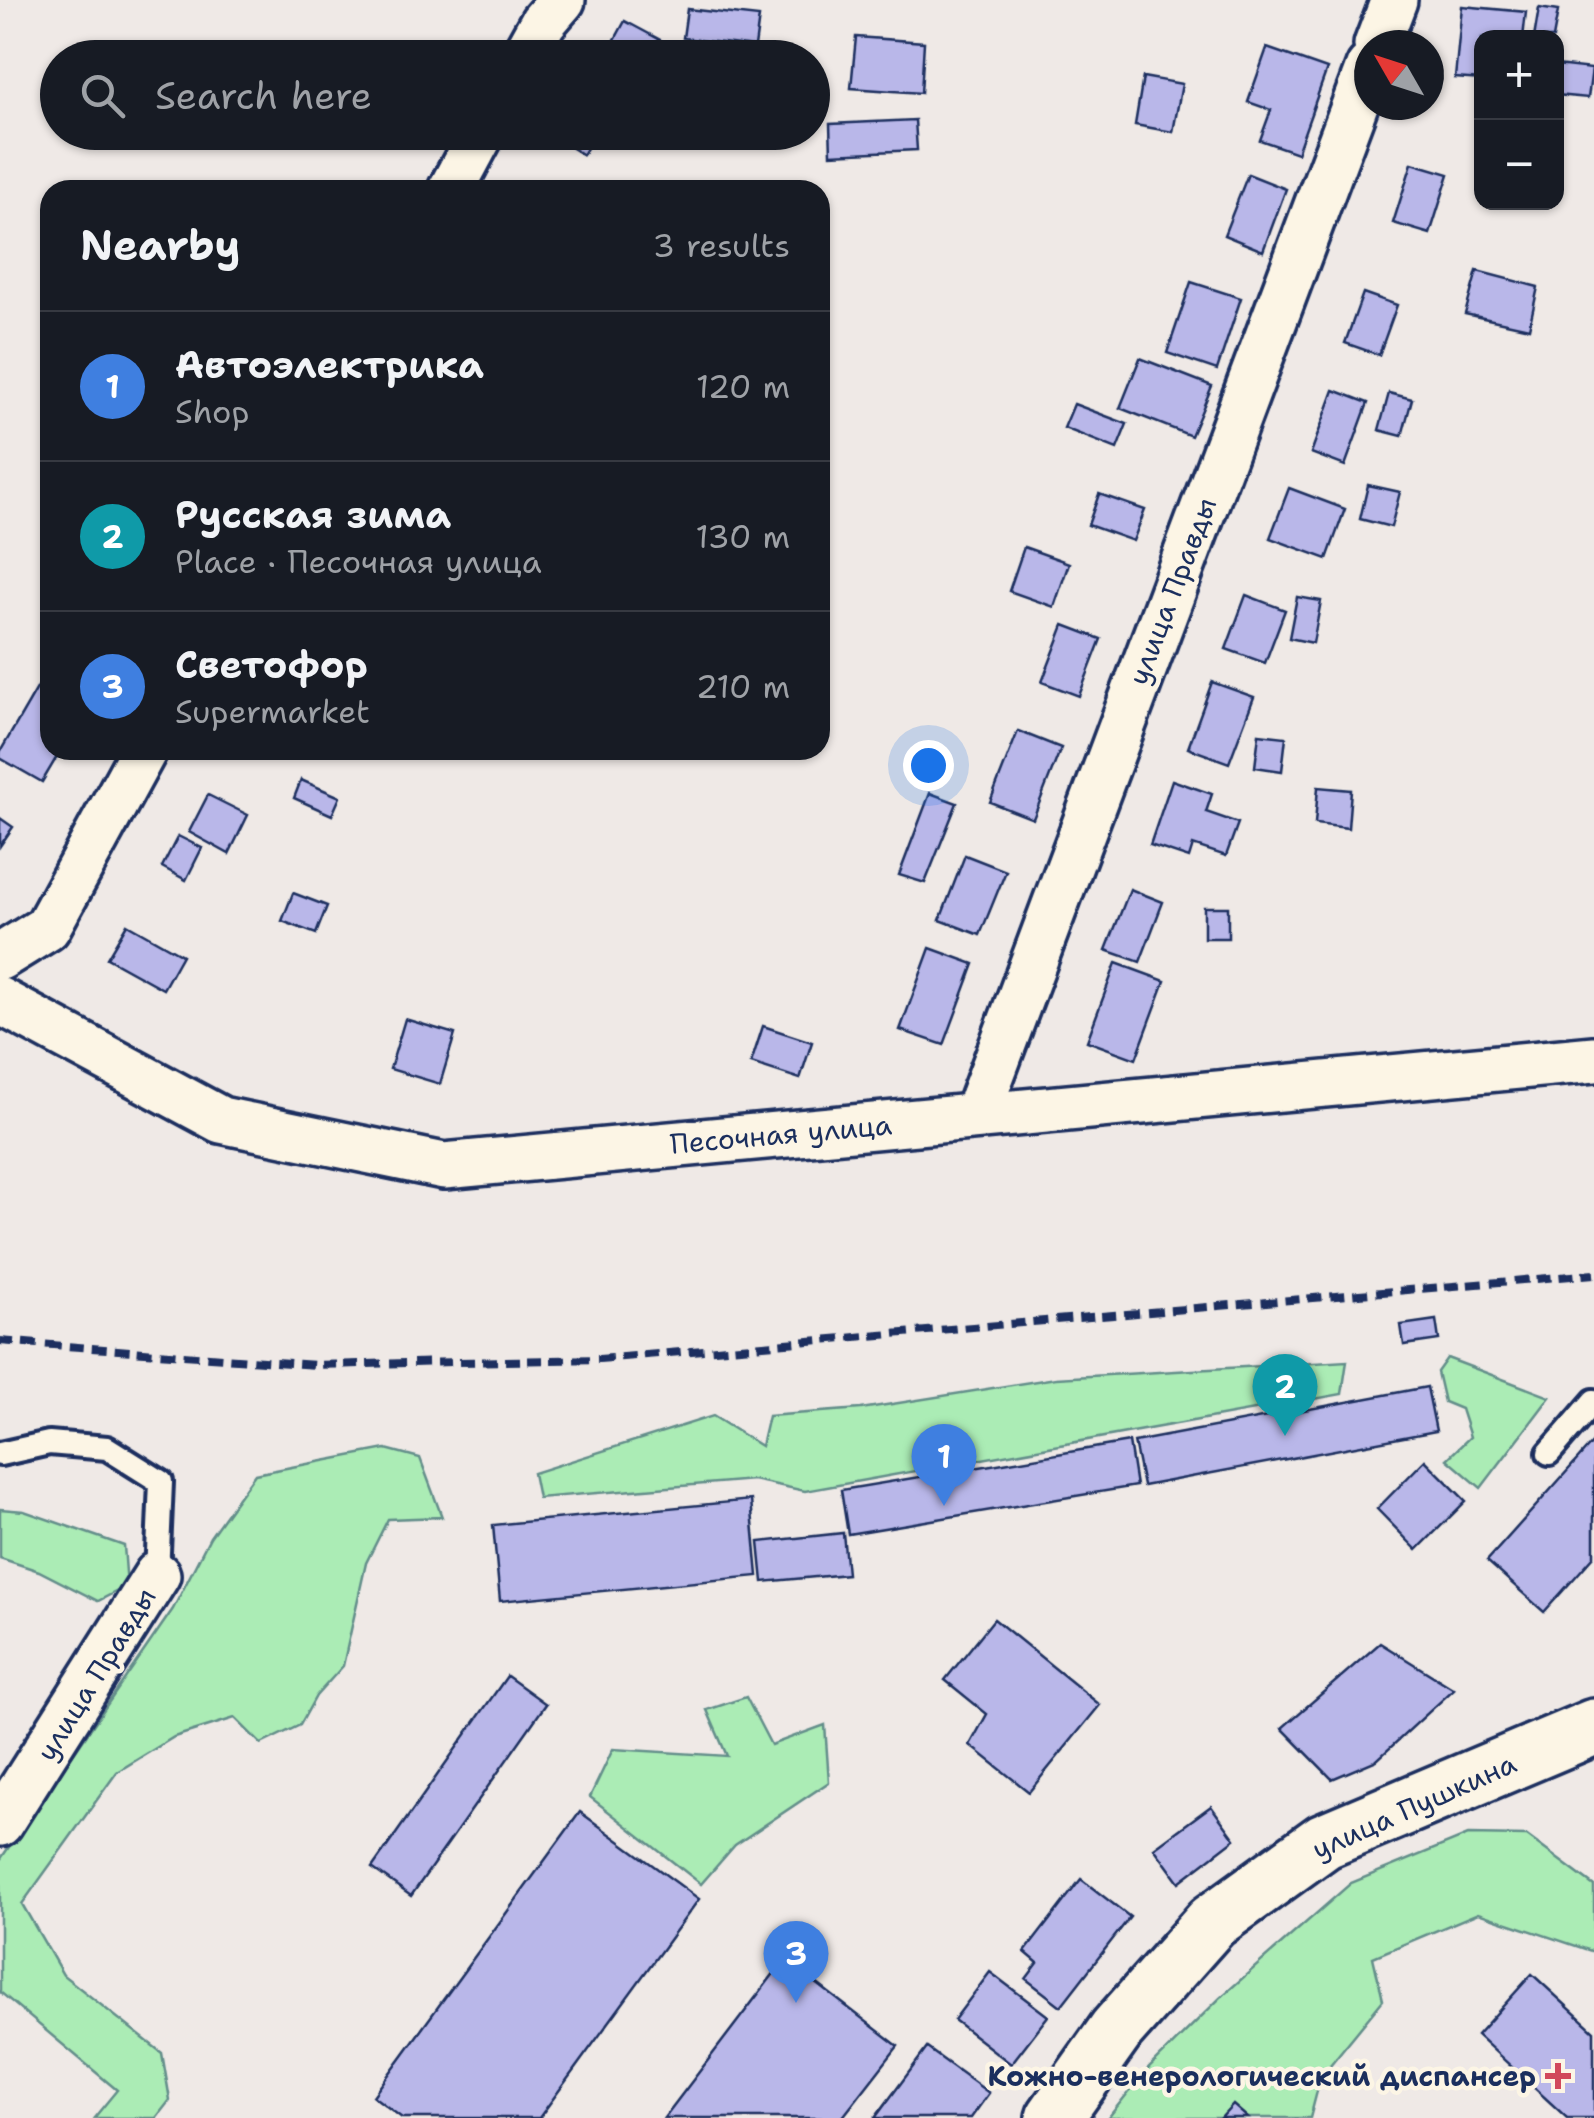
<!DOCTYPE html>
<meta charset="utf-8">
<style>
body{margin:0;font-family:"Shantell Sans",sans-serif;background:#20242c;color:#f1f3f6}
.controls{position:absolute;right:30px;top:30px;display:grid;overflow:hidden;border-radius:20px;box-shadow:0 2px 8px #0004}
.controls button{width:90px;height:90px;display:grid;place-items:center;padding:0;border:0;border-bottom:2px solid #363941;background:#171b24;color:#f1f3f6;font:50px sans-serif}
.compass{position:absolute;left:1354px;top:30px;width:90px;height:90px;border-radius:50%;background:#171b24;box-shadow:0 2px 8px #0004;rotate:309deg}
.you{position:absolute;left:928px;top:765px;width:35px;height:35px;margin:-25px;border:8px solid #fff;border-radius:50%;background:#1a73e8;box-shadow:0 0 0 15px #1a73e833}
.badge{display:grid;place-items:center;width:65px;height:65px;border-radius:50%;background:#d1495b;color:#fff;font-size:32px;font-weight:700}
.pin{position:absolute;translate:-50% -82px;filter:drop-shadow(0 2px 5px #0008)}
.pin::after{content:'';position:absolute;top:52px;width:35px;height:30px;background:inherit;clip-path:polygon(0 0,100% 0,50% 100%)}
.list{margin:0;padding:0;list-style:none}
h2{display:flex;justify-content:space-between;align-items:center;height:130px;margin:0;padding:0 40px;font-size:42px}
h2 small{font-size:32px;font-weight:400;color:#9ea1a6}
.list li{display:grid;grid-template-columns:65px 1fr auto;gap:30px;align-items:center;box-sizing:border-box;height:150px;padding:0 40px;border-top:2px solid #363941}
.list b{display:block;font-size:38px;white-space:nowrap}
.list p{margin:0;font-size:32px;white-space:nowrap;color:#9ea1a6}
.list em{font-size:32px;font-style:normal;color:#9ea1a6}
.icon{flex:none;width:55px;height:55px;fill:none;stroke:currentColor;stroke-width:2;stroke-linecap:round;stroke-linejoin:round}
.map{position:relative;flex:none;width:1594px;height:2118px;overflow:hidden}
.search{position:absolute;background:#171b24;box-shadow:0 2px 8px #0004;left:40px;top:40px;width:790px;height:110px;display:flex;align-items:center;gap:25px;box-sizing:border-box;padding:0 35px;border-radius:55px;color:#9ea1a6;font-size:38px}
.panel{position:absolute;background:#171b24;box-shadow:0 2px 8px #0004;left:40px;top:180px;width:790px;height:580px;border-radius:30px}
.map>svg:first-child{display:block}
</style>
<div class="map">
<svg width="1594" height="2118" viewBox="0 0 1594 2118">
<rect width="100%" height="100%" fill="#efe9e6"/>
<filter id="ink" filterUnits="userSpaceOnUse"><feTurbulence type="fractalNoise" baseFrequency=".01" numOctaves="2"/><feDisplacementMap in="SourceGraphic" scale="20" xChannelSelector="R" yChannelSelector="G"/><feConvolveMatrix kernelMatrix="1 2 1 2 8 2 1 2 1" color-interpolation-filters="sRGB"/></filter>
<g filter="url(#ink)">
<g fill="#abecb5" stroke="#638e8a" stroke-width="2.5">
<polygon points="1447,1358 1550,1397 1481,1488 1447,1459 1470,1437 1461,1409 1444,1402 1437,1372"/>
<polygon points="1347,1361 1342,1394 805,1491 753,1480 538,1498 533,1473 713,1416 761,1446 768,1416 861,1409 1056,1378"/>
<polygon points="386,1449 420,1458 442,1517 388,1519 366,1563 343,1666 316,1696 300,1725 261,1744 235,1718 174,1737 117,1772 22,1904 63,1975 162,2053 170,2100 156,2118 94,2118 117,2090 0,1992 0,1860 173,1609 210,1537 255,1474"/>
<polygon points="0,1509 24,1511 124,1546 127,1586 98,1601 39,1571 0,1558"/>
<polygon points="746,1697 771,1745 825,1725 829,1782 735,1845 701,1884 590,1797 613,1749 727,1756 707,1710"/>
<polygon points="1468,1835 1527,1836 1594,1886 1594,1952 1478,1913 1373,1957 1383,2000 1321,2076 1310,2118 1108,2118 1143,2074 1220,1998 1351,1883"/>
</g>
<g fill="#b9b7e9" stroke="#1b2f5e" stroke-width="2.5">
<polygon points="1462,6 1526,12 1523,38 1482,38 1482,80 1455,78"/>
<polygon points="1539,8 1558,11 1553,38 1534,38"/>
<polygon points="687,9 759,17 755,47 683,38"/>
<polygon points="625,21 681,51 678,58 605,58"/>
<polygon points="856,37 924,42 921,93 851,88"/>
<polygon points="1267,48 1327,69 1297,153 1260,140 1271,110 1248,102"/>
<polygon points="1556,65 1592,69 1588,98 1556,95"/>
<polygon points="1143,77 1182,84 1173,132 1135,125"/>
<polygon points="915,120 917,150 831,154 830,124"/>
<polygon points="546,132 596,132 583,155"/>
<polygon points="687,132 712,132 709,149 685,145"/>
<polygon points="1412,163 1449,174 1430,234 1393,223"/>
<polygon points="1248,174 1286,189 1263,251 1224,235"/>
<polygon points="1477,271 1538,287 1529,328 1465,314"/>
<polygon points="1191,282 1241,298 1217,370 1167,353"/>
<polygon points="1363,293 1397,305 1379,355 1345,343"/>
<polygon points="1140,358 1212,386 1191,436 1120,408"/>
<polygon points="1334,390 1368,403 1345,466 1311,453"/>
<polygon points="1389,393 1412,399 1402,436 1379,430"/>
<polygon points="1074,404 1127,424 1117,449 1064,428"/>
<polygon points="1368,485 1400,492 1391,527 1360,519"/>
<polygon points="1289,488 1345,509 1327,559 1270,538"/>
<polygon points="1099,494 1145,510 1133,541 1088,525"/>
<polygon points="1024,547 1069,563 1054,607 1009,591"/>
<polygon points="1246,595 1285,610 1265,663 1226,649"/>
<polygon points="1297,597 1321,601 1313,643 1289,638"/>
<polygon points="1064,625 1101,639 1079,696 1042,682"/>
<polygon points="50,666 50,750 61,750 42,782 0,758 0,752"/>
<polygon points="1212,682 1254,697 1229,763 1188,748"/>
<polygon points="1018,731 1061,748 1033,819 990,802"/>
<polygon points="1259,734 1286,737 1282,771 1255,767"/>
<polygon points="301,780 340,797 332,815 294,798"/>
<polygon points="1172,780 1212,794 1206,812 1238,823 1226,856 1193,845 1189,858 1150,845"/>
<polygon points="1318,787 1351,790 1348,828 1315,824"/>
<polygon points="930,793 957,803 925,883 899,875"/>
<polygon points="208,795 248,815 229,854 189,832"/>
<polygon points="0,818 13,827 0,846"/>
<polygon points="178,836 202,848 186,880 162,867"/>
<polygon points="965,855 1006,871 980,935 940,920"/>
<polygon points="1130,889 1163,902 1140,962 1106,950"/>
<polygon points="293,893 327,906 316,934 282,921"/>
<rect x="1204" y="907" width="24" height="31"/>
<polygon points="127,924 182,955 163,989 107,958"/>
<polygon points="930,948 974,964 944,1045 900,1030"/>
<polygon points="1116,963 1165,981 1136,1059 1087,1041"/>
<polygon points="405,1019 455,1034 440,1084 390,1069"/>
<polygon points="763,1026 812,1042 800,1079 751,1063"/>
<polygon points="1436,1320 1439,1340 1404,1345 1401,1325"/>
<polygon points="1427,1387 1436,1431 1143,1486 1134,1442"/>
<polygon points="1594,1441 1594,1556 1544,1612 1487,1561"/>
<polygon points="1129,1442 1136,1486 848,1534 841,1490"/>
<polygon points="1425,1460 1466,1501 1417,1550 1377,1509"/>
<polygon points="751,1500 758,1576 500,1601 493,1525"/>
<polygon points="843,1533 847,1574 763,1582 759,1542"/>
<polygon points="994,1619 1100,1705 1029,1792 970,1745 987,1714 945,1680"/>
<polygon points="1380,1643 1454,1689 1377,1760 1332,1779 1282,1728"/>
<polygon points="507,1676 546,1704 411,1896 372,1868"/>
<polygon points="1211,1806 1235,1839 1179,1882 1154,1848"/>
<polygon points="580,1812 699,1899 539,2118 402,2118 373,2096"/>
<polygon points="1081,1879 1130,1917 1061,2006 1026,1979 1038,1963 1025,1952"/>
<polygon points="785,1959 898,2046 842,2118 664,2118"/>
<polygon points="990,1972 1048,2016 1011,2064 954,2020"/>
<polygon points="1532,1974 1594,2031 1594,2118 1567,2118 1477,2035"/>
<polygon points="927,2048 989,2093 971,2118 875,2118"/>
<polygon points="1233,2105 1248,2118 1221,2118"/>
</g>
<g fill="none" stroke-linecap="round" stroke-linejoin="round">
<defs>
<g id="lane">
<polyline points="1549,1453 1594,1401"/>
<polyline points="0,1454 49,1443 107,1448 161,1482 157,1575"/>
</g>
<g id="street">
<polyline points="1377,45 1394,0"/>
<polyline points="523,58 543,22 562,0"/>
<polyline points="451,190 482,132"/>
<polyline points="0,957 47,928 144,750"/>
<polyline points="0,1001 221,1120 444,1166 1594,1059"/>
<polyline points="976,1116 1369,67"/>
<polyline points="0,1823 157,1575"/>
</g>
<polyline id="secondary" points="1054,2118 1117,2029 1212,1922 1324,1841 1594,1727"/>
</defs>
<use href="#lane" stroke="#1b2f5e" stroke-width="30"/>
<use href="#street" stroke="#1b2f5e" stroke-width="52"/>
<use href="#secondary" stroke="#1b2f5e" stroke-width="62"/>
<use href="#lane" stroke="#fcf5e5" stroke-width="22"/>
<use href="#street" stroke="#fcf5e5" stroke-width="45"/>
<use href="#secondary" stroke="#fcf5e5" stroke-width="55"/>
<polyline stroke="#1b2f5e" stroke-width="8" stroke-dasharray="15 8" stroke-linecap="butt" points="0,1341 315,1365 599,1359 1594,1274"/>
</g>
</g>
<path fill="#d1495b" stroke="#fcf5e5" stroke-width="4" d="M1553 2061h10v10h10v10h-10v10h-10v-10h-10v-10h10z"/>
<g text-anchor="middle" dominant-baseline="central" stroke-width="9" stroke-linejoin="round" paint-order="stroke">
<g font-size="28" fill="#1b2f5e" stroke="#fcf5e5">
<text transform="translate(1172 591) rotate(-69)">улица Правды</text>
<text transform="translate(781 1134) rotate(-5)">Песочная улица</text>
<text transform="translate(96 1674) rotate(-58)">улица Правды</text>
<text transform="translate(1414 1806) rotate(-24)">улица Пушкина</text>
</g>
<g font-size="28" font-weight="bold" fill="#1b2f5e" stroke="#fcf5e5" text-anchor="end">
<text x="1536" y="2076">Кожно-венерологический диспансер</text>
</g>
</g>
</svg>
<div class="controls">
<button>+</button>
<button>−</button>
</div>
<svg class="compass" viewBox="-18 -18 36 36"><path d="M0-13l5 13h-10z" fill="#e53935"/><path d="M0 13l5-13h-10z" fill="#9ea1a6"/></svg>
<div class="you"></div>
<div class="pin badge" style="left:944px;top:1506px;background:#3f7fe0">1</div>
<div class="pin badge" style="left:1285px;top:1436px;background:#0f9aa8">2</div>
<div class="pin badge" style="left:796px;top:2003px;background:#3f7fe0">3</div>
<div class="search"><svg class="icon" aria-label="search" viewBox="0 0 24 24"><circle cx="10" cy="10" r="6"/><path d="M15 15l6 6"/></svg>Search here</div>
<section class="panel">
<h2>Nearby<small>3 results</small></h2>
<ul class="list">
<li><span class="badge" style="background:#3f7fe0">1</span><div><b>Автоэлектрика</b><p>Shop</p></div><em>120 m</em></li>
<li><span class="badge" style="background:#0f9aa8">2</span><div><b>Русская зима</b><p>Place · Песочная улица</p></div><em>130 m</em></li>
<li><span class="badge" style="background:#3f7fe0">3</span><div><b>Светофор</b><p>Supermarket</p></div><em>210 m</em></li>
</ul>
</section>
</div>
